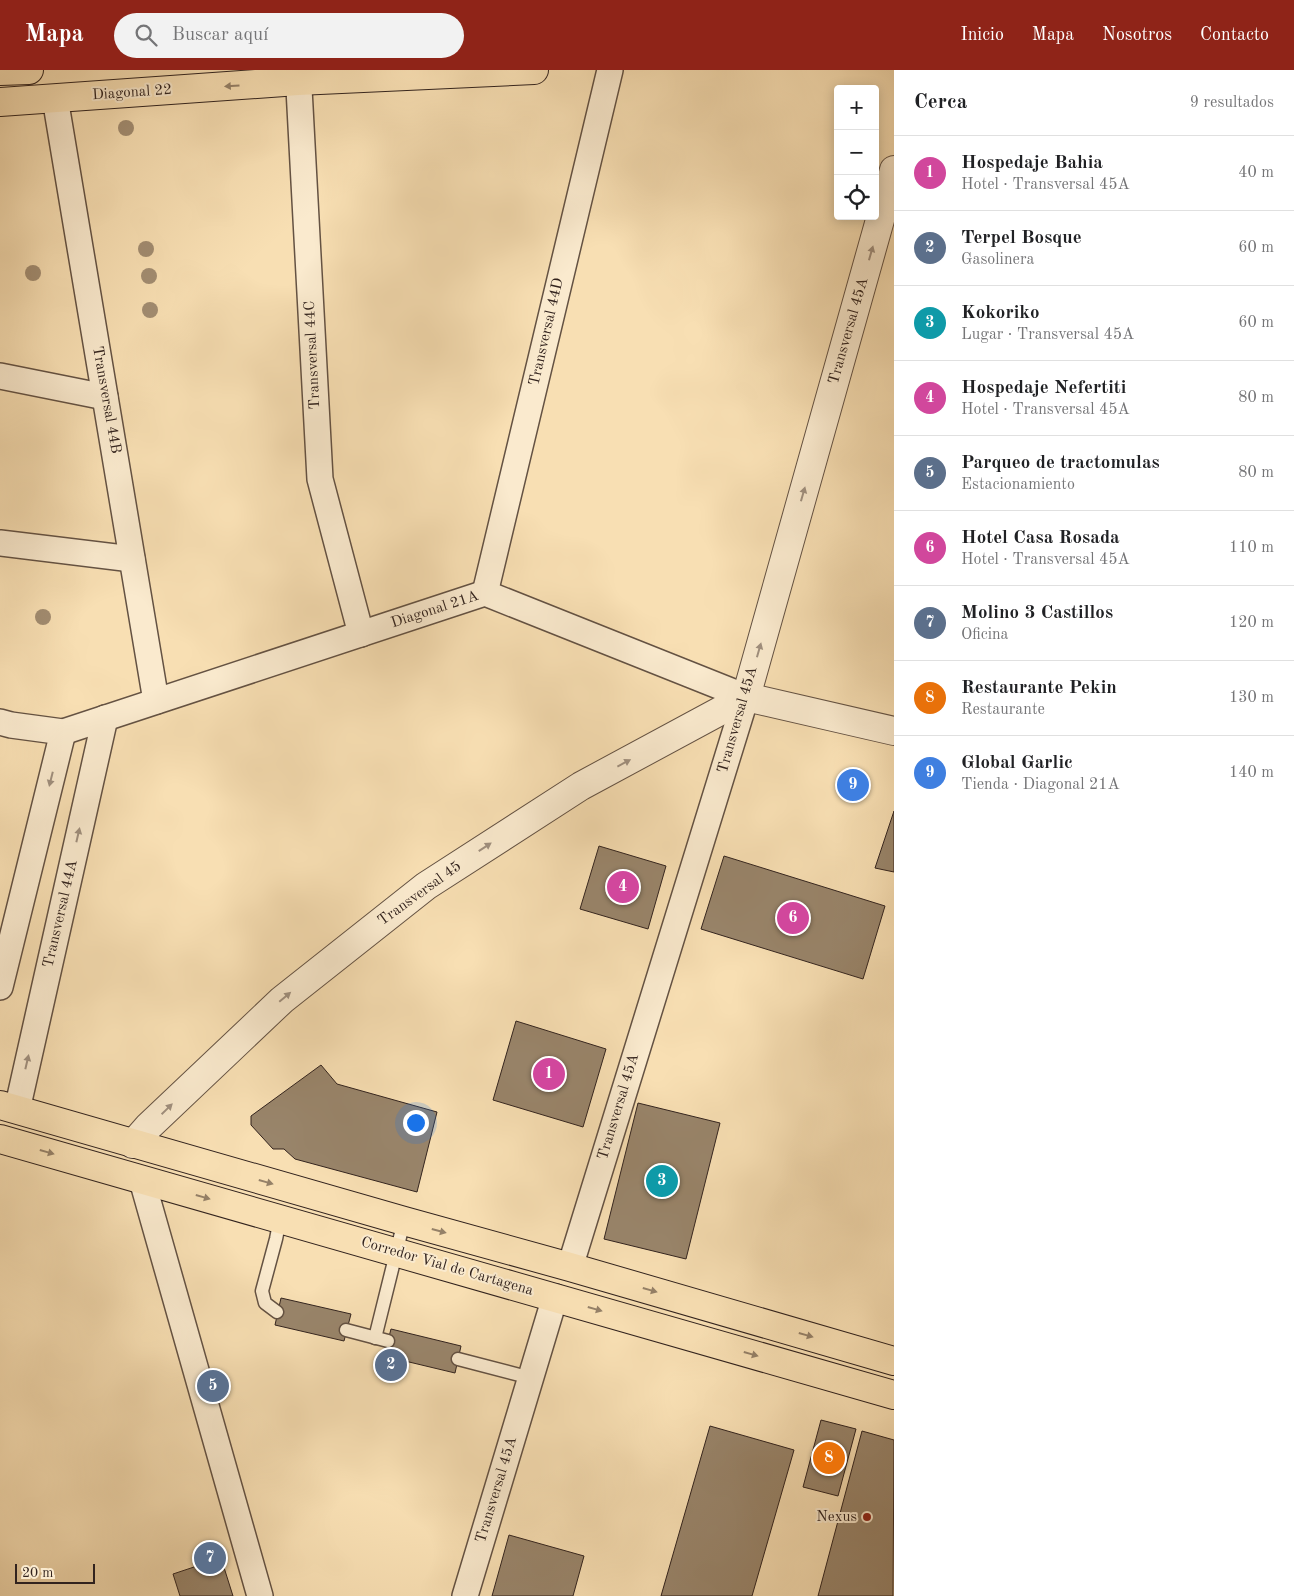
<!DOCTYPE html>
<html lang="es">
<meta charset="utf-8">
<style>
body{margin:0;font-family:"Old Standard TT",serif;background:#f2f2f2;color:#202124}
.controls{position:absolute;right:15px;top:15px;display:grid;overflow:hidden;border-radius:5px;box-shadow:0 2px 12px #0003}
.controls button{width:45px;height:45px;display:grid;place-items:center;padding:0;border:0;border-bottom:1px solid #e0e0e0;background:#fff;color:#202124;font:25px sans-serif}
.scale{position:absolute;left:15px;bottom:12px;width:80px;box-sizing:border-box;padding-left:5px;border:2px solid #32231e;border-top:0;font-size:14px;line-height:18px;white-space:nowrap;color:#32231e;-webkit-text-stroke:4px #faeace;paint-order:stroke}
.you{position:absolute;left:415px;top:1052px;width:18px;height:18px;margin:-12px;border:4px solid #fff;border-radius:50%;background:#1a73e8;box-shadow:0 0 0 8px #1a73e833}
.badge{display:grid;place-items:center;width:32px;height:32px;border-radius:50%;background:#8f2418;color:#fff;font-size:16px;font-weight:700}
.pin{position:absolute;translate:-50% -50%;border:2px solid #fff;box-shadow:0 1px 5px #0006}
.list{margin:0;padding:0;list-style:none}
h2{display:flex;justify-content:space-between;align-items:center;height:65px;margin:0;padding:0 20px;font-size:21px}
h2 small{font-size:16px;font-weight:400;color:#757577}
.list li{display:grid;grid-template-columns:32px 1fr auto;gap:15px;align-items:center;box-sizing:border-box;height:75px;padding:0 20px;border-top:1px solid #e0e0e0}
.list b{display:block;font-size:19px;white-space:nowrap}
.list p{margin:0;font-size:16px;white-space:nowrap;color:#757577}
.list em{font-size:16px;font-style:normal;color:#757577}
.icon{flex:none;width:28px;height:28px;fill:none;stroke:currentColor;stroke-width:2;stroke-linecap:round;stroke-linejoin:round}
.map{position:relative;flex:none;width:894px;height:1526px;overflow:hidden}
header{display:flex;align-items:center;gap:30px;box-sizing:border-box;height:70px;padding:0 25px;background:#8f2418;color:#fff}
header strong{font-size:24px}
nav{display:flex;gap:28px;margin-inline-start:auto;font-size:18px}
.search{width:350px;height:45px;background:#f2f2f2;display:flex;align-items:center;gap:12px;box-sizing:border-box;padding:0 18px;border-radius:28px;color:#757577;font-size:19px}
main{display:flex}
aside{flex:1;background:#fff}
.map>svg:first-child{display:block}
</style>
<header>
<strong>Mapa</strong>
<div class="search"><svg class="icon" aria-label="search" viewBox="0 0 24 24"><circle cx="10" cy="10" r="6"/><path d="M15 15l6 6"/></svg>Buscar aquí</div>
<nav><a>Inicio</a><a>Mapa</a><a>Nosotros</a><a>Contacto</a></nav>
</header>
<main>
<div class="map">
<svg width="894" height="1526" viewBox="0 0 894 1526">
<rect width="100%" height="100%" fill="#f8dfb3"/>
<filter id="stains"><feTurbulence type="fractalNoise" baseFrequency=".004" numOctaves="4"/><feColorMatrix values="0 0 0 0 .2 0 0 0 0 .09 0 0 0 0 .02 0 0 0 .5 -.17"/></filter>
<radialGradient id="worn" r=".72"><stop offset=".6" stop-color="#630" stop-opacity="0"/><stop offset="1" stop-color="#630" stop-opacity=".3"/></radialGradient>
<g fill="#99856b" stroke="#32231e">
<polygon points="894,741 894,802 875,798"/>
<polygon points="599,776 666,796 648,859 580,839"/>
<polygon points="724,786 885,836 863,909 701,859"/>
<polygon points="516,951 606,979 583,1057 493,1030"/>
<polygon points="321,995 337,1014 437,1042 417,1122 295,1089 284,1079 273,1079 251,1055 251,1046"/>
<polygon points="638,1033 720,1053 686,1189 604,1169"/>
<polygon points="281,1228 351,1244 344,1271 275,1255"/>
<polygon points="391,1259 461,1276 455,1303 384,1286"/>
<polygon points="821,1350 856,1359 838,1426 803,1417"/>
<polygon points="710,1356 794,1380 752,1526 661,1526"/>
<polygon points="862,1361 894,1370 893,1526 818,1526"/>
<polygon points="509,1465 584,1486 573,1526 492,1526"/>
<polygon points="221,1488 233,1526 180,1526 173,1504"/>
</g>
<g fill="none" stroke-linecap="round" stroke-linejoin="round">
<defs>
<g id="service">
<polyline points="277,1242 265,1233 262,1221 276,1169 280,1149"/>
<polyline points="346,1260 388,1271"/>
<polyline points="375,1268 404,1151"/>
<polyline points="458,1289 531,1308"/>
</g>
<g id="minor">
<polyline points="298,0 320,409 361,564"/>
<polyline points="55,28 156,631"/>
<polyline points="0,306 105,327"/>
<polyline points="0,473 132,489"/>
<polyline points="485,523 610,0"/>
<polyline points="0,652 11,655 63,662 485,523 746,627 570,1197"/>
<polyline points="0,917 63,662"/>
<polyline points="17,1040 105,648"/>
<polyline points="142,1110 260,1526"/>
<polyline points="465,1526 555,1227"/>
</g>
<g id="tertiary">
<polyline points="746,627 894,100"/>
<polyline points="746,627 894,661"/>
<polyline points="133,1074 148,1057 282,930 426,816 581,716 746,627"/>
</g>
<g id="primary">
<polyline points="0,1 29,0"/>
<polyline points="0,32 298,11 534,0"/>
<polyline points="0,1035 404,1151 570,1197 894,1291"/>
<polyline points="0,1069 894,1325"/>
</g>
</defs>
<use href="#service" stroke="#645243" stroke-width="15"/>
<use href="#minor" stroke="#645243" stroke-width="28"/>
<use href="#tertiary" stroke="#645243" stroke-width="30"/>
<use href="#primary" stroke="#32231e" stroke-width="30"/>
<use href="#service" stroke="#faeace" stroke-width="12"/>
<use href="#minor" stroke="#faeace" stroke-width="25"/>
<use href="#tertiary" stroke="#faeace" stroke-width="28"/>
<use href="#primary" stroke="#f8dfb3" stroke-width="28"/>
</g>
<g fill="#a28d72">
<circle cx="126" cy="58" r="8"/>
<circle cx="146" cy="179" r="8"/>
<circle cx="33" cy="203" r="8"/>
<circle cx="149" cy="206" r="8"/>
<circle cx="150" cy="240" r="8"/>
<circle cx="43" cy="547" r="8"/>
</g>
<defs><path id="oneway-solid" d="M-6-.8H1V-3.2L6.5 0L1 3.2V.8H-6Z" transform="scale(1.25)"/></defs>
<g fill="#958168">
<use href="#oneway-solid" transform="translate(232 16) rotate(176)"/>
<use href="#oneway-solid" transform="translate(47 1082) rotate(16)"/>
<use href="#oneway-solid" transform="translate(266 1112) rotate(16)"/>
<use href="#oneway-solid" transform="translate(203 1127) rotate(16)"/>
<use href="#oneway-solid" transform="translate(439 1161) rotate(15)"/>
<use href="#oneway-solid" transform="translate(650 1220) rotate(16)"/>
<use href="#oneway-solid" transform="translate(595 1239) rotate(16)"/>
<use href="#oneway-solid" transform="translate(806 1265) rotate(16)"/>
<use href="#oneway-solid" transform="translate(751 1284) rotate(16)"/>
</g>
<g fill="#a0907f">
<use href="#oneway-solid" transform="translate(871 183) rotate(-74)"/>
<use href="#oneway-solid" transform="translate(803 424) rotate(-74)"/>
<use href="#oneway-solid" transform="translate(759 580) rotate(-74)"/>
<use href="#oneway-solid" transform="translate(624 693) rotate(-28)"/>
<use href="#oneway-solid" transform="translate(51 709) rotate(104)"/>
<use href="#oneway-solid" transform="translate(78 765) rotate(-77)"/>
<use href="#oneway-solid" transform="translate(485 777) rotate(-33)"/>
<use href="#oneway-solid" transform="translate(285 927) rotate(-40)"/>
<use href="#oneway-solid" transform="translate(27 992) rotate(-77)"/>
<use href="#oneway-solid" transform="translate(167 1039) rotate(-44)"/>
</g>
<circle fill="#8f2418" stroke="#faeace" stroke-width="2" cx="867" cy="1447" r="5"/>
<g text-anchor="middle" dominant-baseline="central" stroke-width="4" stroke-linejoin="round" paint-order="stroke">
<g font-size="15" fill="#32231e" stroke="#faeace">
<text transform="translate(132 23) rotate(-4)">Diagonal 22</text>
<text transform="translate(849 261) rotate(-74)">Transversal 45A</text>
<text transform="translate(547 262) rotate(-77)">Transversal 44D</text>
<text transform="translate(313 285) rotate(-93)">Transversal 44C</text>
<text transform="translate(106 330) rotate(80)">Transversal 44B</text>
<text transform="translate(435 540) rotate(-18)">Diagonal 21A</text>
<text transform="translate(738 650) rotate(-74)">Transversal 45A</text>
<text transform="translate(420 824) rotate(-36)">Transversal 45</text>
<text transform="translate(61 844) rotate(-77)">Transversal 44A</text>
<text transform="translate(619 1037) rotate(-73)">Transversal 45A</text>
<text transform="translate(447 1197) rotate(16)">Corredor Vial de Cartagena</text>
<text transform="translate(497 1420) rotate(-73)">Transversal 45A</text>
</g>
<g font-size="15" fill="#32231e" stroke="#faeace" text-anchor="end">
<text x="857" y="1447">Nexus</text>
</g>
</g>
<rect width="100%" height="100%" filter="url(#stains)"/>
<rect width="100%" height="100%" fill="url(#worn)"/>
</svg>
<div class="controls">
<button>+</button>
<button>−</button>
<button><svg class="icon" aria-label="locate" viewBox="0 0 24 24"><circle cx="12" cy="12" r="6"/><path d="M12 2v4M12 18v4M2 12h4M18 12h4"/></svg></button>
</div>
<div class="scale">20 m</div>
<div class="you"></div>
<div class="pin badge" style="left:549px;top:1004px;background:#d1479c">1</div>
<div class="pin badge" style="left:391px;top:1295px;background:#5c6f8a">2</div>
<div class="pin badge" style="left:662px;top:1111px;background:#0f9aa8">3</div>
<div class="pin badge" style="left:623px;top:817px;background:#d1479c">4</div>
<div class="pin badge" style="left:213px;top:1316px;background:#5c6f8a">5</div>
<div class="pin badge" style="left:793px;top:848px;background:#d1479c">6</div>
<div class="pin badge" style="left:210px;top:1488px;background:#5c6f8a">7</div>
<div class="pin badge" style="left:829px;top:1388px;background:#e8710a">8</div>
<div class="pin badge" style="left:853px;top:715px;background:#3f7fe0">9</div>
</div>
<aside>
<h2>Cerca<small>9 resultados</small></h2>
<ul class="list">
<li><span class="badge" style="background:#d1479c">1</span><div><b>Hospedaje Bahia</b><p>Hotel · Transversal 45A</p></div><em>40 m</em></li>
<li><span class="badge" style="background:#5c6f8a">2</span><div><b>Terpel Bosque</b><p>Gasolinera</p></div><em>60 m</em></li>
<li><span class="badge" style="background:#0f9aa8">3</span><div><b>Kokoriko</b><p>Lugar · Transversal 45A</p></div><em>60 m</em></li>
<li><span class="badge" style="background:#d1479c">4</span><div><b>Hospedaje Nefertiti</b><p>Hotel · Transversal 45A</p></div><em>80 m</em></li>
<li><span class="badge" style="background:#5c6f8a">5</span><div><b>Parqueo de tractomulas</b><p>Estacionamiento</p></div><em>80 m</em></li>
<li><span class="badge" style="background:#d1479c">6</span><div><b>Hotel Casa Rosada</b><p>Hotel · Transversal 45A</p></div><em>110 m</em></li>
<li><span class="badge" style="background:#5c6f8a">7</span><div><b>Molino 3 Castillos</b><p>Oficina</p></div><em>120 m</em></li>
<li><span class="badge" style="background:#e8710a">8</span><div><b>Restaurante Pekin</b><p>Restaurante</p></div><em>130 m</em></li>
<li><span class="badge" style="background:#3f7fe0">9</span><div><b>Global Garlic</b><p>Tienda · Diagonal 21A</p></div><em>140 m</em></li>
</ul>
</aside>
</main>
